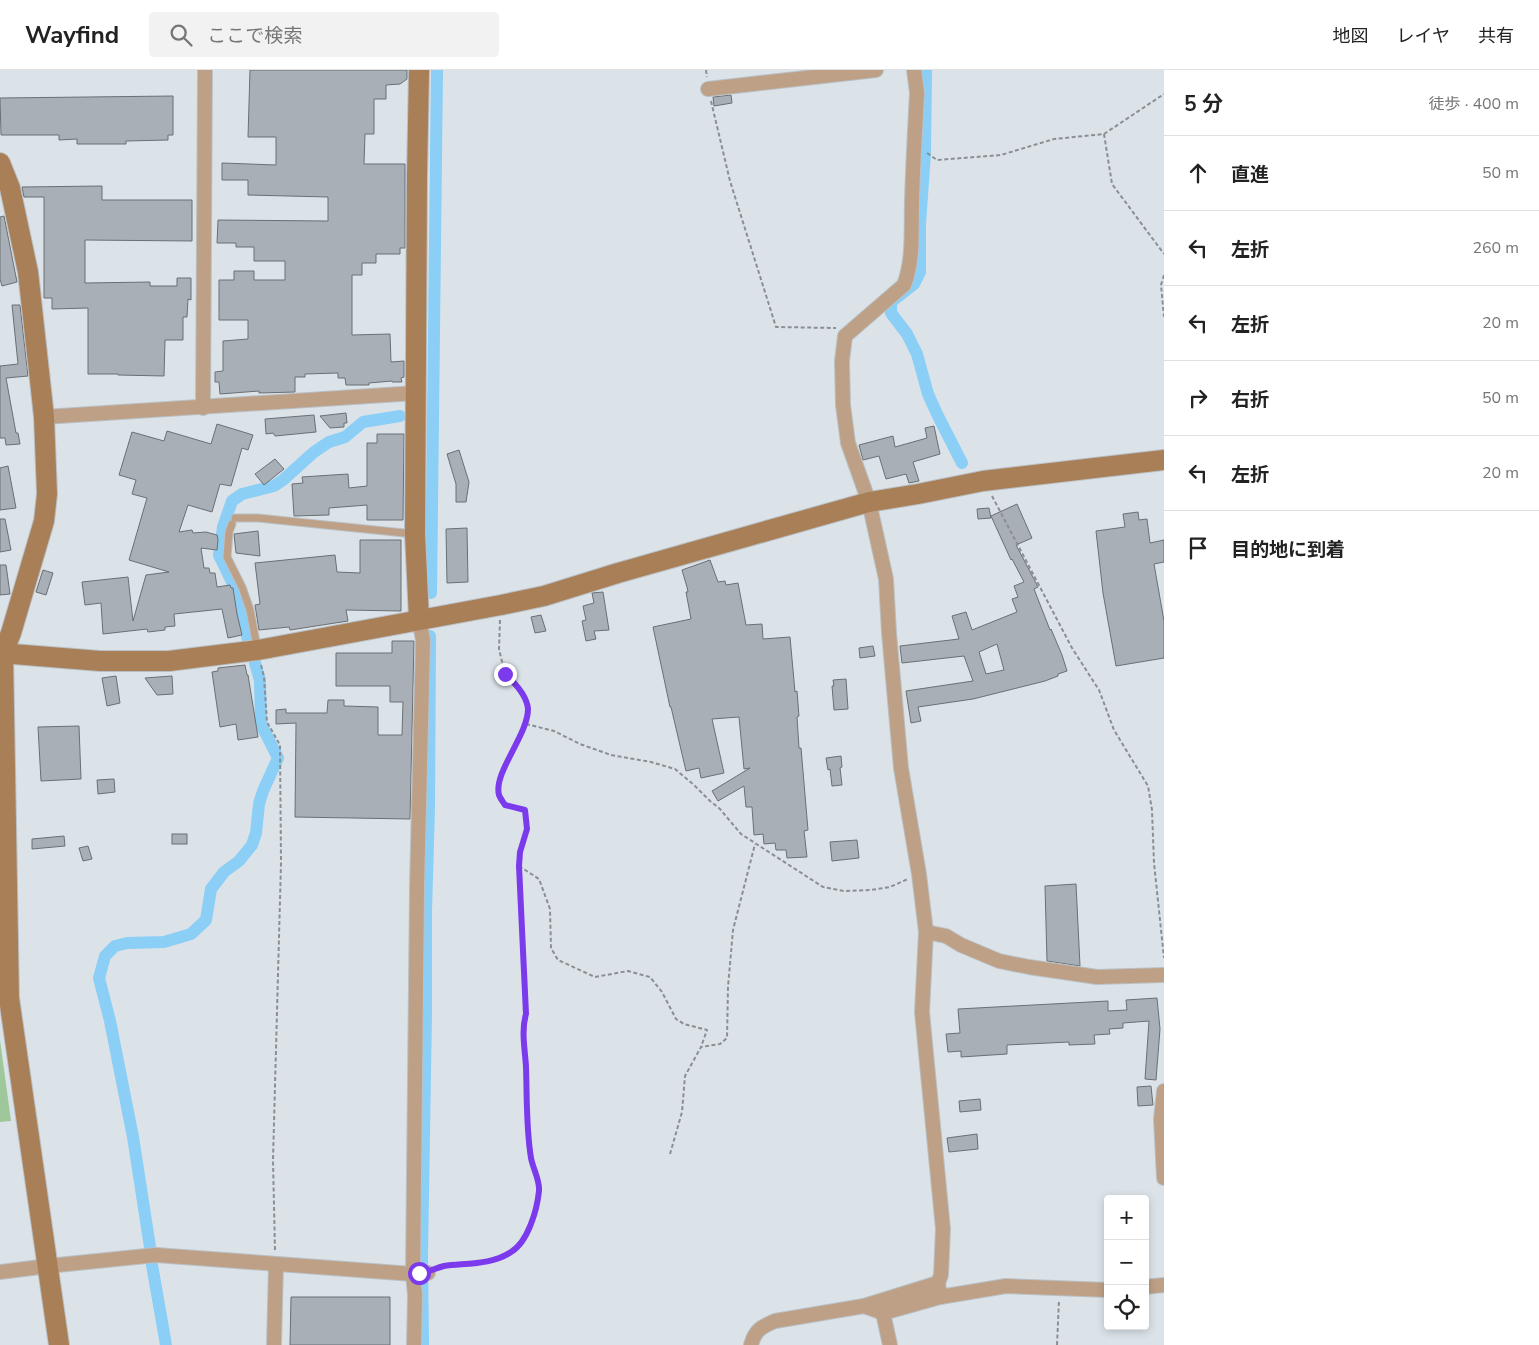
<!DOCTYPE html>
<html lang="ja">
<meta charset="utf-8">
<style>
body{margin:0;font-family:"Nunito Sans","Noto Sans JP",sans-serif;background:#f2f2f2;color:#222}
.controls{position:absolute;right:15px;bottom:15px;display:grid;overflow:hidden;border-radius:5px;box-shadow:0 2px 8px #0003}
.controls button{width:45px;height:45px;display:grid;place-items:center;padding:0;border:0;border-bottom:1px solid #e0e0e0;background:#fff;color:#222;font:25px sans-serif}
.stop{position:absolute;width:15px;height:15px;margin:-11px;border:4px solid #7c3aed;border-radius:50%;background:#fff}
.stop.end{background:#7c3aed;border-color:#fff;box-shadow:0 1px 5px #0008}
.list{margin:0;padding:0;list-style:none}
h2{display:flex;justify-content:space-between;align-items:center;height:65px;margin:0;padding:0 20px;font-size:21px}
h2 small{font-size:16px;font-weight:400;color:#767676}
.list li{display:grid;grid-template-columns:32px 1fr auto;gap:15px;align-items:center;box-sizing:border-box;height:75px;padding:0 20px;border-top:1px solid #e0e0e0}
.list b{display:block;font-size:19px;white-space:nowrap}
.list em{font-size:16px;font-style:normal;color:#767676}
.icon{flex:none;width:28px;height:28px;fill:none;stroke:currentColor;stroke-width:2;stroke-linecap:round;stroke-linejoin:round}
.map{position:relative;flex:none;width:1164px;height:1275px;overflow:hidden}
header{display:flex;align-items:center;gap:30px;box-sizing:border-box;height:70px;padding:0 25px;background:#fff;border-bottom:1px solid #e0e0e0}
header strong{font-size:24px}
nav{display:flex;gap:28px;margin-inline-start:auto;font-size:18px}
.search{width:350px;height:45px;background:#f2f2f2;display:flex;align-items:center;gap:12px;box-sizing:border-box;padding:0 18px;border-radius:5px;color:#767676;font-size:19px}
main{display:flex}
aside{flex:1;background:#fff}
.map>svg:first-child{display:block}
</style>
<header>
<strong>Wayfind</strong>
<div class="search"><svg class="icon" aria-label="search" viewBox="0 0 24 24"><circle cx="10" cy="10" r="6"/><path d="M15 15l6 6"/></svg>ここで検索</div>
<nav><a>地図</a><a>レイヤ</a><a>共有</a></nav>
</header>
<main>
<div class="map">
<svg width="1164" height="1275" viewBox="0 0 1164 1275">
<rect width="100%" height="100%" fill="#dbe3e9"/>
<polygon fill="#9ec79a" points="0,970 11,1051 0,1052"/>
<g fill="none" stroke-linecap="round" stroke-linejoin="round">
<g stroke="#8bcef6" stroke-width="12">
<polyline points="926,1 925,83 920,154 920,202 914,214 891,232 891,243 907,264 917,284 928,324 938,346 962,393"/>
<polyline points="431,523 437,0"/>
<polyline points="248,571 238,524 219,485 223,457 232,431 242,424 274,416 283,410 314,382 329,372 345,367 363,352 400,346"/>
<polyline points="150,1177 133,1067 110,951 99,908 105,886 115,876 127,873 164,872 191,864 206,850 211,819 224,802 239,791 252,775 256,763 259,734 263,721 278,688 261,654 260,610 255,593"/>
<polyline points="152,1195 166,1275"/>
<polyline points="423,1275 422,1185 426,944 426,841 429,737 430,566"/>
</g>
</g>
<g fill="#a8afb6" stroke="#697075" fill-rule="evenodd">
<polygon points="250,0 407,0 407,9 400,14 386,15 386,29 374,29 374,64 365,64 364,94 405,94 405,178 400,178 400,184 376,184 376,193 362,193 362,205 352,205 352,265 390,264 391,292 404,291 404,307 401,308 402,312 392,312 392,311 369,313 369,315 346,315 345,308 338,308 338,303 305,304 305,307 295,307 295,322 259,323 259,321 220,324 219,312 215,312 215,302 223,301 223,271 248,269 248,250 219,250 219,210 234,210 234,201 254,201 254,210 285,210 285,191 254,191 254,177 236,177 236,173 217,173 218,150 328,151 328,127 248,125 248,110 222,110 222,93 276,95 276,67 248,67"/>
<polygon points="731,25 732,33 714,36 713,27"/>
<polygon points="173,26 173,65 168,65 168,70 126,71 126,74 77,74 77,69 59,70 59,65 1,65 0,28"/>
<polygon points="102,116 102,130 192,130 192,171 85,170 85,213 150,212 150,216 177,216 177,208 191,208 191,230 188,229 187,247 183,247 183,270 165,270 164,306 118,305 118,304 88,304 88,238 52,239 52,228 44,228 44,127 24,127 22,117"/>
<polygon points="4,146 17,212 2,216 0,209 0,147"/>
<polygon points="12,235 20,235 28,306 6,308 16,363 18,363 20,374 6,375 5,368 0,368 0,296 18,294"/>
<polygon points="346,343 347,353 344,353 344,357 330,358 320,346"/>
<polygon points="314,345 316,362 275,366 273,363 266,364 265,349"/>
<polygon points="217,354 253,365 248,380 242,378 231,416 220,414 212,442 188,435 179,462 192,460 193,463 206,462 217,465 218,470 217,480 201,478 204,498 209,498 210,503 215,503 217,517 230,515 231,518 233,518 237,544 242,565 228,568 222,539 174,544 175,556 165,557 165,560 148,562 147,559 103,564 101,533 85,535 82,512 128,507 133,551 146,505 169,502 129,490 147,428 132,424 136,410 119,405 132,362 164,371 167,361 211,374"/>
<polygon points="934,356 940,384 913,392 919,411 909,413 906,404 886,409 879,386 863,390 859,375 893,366 895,377 927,368 925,358"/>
<polygon points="377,364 404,364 403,450 367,450 367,435 329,438 329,445 294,446 292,414 303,413 302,407 348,404 349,418 367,416 367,373 377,373"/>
<polygon points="459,380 469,412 466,432 456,432 456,414 447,384"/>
<polygon points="275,389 284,399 264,415 255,404"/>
<polygon points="8,396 16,438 0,440 0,398"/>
<path d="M1017,434L1032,468L1016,475L1035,511L1038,517L1034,519L1050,560L1051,559L1062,585L1067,601L1058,604V606L1045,611L973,629L918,637L921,651L911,653L906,621L973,611L964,586L902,593L900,576L959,569L952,546L966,542L972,560L1017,542L1012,529L1018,527L1014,516L1024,512L1012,489L1011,490L991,446ZM997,574L1004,600L986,604L979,582Z"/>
<polygon points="989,438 991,448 978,449 977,439"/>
<polygon points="1138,442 1139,450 1147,449 1150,473 1164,470 1164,492 1154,494 1164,551 1164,588 1116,596 1103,523 1096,461 1125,457 1123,444"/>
<polygon points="0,449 5,449 11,480 0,482"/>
<polygon points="467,458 468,512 447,513 446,459"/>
<polygon points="258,461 260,486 236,483 234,464"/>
<polygon points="360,470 401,470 401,541 346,540 348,551 290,560 289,557 259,560 255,535 260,534 255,493 335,485 337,502 360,503"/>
<polygon points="710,490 718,512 725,511 726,515 738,513 746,555 762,554 763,569 790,567 795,622 797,621 799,646 797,647 799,678 801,678 808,760 804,761 807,787 787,788 786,780 776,780 775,773 764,774 763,764 754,765 752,737 746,737 744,716 718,731 712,721 750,698 744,699 739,647 712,649 724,703 701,708 699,698 686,701 671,637 670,637 653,557 691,549 686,522 688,522 687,517 682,500"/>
<polygon points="0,495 6,495 10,524 0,525"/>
<polygon points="43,500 53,503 46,525 36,522"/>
<polygon points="603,522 609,560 594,561 596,569 586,571 582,551 586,550 583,536 594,533 592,523"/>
<polygon points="541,545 546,561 535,563 531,547"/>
<polygon points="392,571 414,571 410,749 295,747 296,653 276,654 276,640 286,639 286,643 327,643 328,630 344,630 344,636 378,637 378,665 402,665 403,632 390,632 390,616 336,616 336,583 392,583"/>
<polygon points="873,576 875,586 860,588 859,578"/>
<polygon points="245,595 247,605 248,605 258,667 238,670 236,654 220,657 212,602 218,601 218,598"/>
<polygon points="116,606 120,633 107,636 102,608"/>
<polygon points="172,606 173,624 157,625 145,608"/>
<polygon points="846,609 848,639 834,640 832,616 834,616 833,610"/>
<polygon points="79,656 81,709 41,711 38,657"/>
<polygon points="841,686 842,697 840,698 842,715 832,716 830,699 828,700 826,688"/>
<polygon points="114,709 115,722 98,724 97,710"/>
<rect x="172" y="764" width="15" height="10"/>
<polygon points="64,766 65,776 32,779 32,769"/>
<polygon points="857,770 859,788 832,791 830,772"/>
<polygon points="88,776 92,789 83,791 79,778"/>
<polygon points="1076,814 1080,896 1047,891 1045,816"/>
<polygon points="1157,928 1160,959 1156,1010 1145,1009 1149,951 1123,953 1123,958 1109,959 1110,964 1094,965 1095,974 1069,975 1069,972 1007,975 1007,984 961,987 961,981 948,982 946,964 960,963 958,939 1108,931 1108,941 1127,940 1126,930"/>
<polygon points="1151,1016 1153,1035 1138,1036 1137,1017"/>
<polygon points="980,1029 981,1040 960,1042 959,1031"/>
<polygon points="977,1064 978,1079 949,1082 947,1068"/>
<polygon points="291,1227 390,1227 390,1275 290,1275"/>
</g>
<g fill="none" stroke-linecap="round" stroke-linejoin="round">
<defs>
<g id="lane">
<polyline points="235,448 258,448 414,464"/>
<polyline points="232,454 229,462 227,487 242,517 250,540 257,577"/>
</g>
<g id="street">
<path d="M914,0L917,23C915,59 913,95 912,131C911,159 914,189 904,215L845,266L842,291L843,335L848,373L869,432L886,509L889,563L901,698L919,804L926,862L922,942L943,1159L941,1205L938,1213L940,1227"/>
<polyline points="708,19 876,0"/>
<polyline points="203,338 205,0"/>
<polyline points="44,347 416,323"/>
<polyline points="926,862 946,866 961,875 999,891 1029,897 1097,907 1164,905"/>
<polyline points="1164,1021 1161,1049 1164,1108"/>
<polyline points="0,1202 48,1196 156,1185 413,1204 428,1203"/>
<polyline points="1145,1217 1164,1215"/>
<polyline points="864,1236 938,1213"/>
<polyline points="883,1243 890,1275"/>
<polyline points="274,1275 276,1194"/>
<polyline points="414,1275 415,1225 413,1204 417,817 423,570 419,549"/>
<path d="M751,1275C755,1260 761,1257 775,1251L864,1236L883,1243L940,1227L1006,1216L1108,1220"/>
</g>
<g id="secondary">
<polyline points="0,93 10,118 28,202 44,347 47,424 44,451 11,563 3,582 9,928 59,1275"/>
<polyline points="419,549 415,464 417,106 419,0"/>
<polyline points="0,583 100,591 169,591 258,580 501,535 544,526 618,503 869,432 918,424 983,411 1164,390"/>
</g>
</defs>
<use href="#lane" stroke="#bac1c6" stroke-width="9"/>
<use href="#street" stroke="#bac1c6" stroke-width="16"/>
<use href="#secondary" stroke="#bac1c6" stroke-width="22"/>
<g stroke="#8a8f94" stroke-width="2" stroke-dasharray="4 2.5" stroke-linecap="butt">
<polyline points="706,0 707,7"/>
<polyline points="711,31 730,111 776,257 836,258"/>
<polyline points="1104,64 1112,114 1164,184"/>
<polyline points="927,83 937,90 1001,85 1054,69 1104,64 1164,24"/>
<polyline points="1164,205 1161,215 1164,247"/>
<polyline points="992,426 1072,578 1099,620 1114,660 1148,716 1152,740 1154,793 1164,888"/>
<polyline points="500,550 499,579 505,604 519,617 528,637 526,654 499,712 499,726 505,735 525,740 527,759 520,781 519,796 539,809 550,839 551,878 558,890 595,907 628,901 650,907 662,922 676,949 684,954 707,960 701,977"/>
<polyline points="261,595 264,607 267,652 280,675 281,793 273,1090 275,1181"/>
<polyline points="526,654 554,661 580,674 611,685 651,692 675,699 694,715 710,731 720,739 741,764 823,817 844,821 871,820 890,817 908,809"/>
<polyline points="670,1084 682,1042 685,1006 701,977 720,974 727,968 728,917 733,860 755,774"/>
<path d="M439,1198C462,1190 486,1196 510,1184C527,1175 538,1138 539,1120C539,1109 532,1098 531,1087C527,1058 527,1029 526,1000C525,981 521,962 525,943L519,796"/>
<polyline points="1057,1275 1059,1230"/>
</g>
<use href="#lane" stroke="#bda086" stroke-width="7"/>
<use href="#street" stroke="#bda086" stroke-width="14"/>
<use href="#secondary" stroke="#a97f58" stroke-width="20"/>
</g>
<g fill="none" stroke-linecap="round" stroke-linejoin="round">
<path stroke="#7c3aed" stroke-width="6" d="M419,1203C428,1203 435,1198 444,1196C466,1193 492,1195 511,1182C528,1172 537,1140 539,1121C540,1110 533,1099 531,1088C526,1058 527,1027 526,997C525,979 521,961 526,944L519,796L520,782L527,759L525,740L505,735C503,732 500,728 499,725C493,703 528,665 528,639C527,626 514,612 505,604"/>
</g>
</svg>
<div class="controls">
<button>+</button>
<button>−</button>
<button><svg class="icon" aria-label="locate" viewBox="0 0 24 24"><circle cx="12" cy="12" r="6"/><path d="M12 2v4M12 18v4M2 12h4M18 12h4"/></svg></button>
</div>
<div class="stop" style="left:419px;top:1203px"></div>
<div class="stop end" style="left:505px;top:604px"></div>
</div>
<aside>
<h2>5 分<small>徒歩 · 400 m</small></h2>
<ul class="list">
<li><svg class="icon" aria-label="ahead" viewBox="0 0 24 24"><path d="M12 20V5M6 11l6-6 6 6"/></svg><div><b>直進</b></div><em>50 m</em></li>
<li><svg class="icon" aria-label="left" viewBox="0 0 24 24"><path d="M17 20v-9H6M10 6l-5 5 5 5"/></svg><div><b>左折</b></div><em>260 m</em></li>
<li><svg class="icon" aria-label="left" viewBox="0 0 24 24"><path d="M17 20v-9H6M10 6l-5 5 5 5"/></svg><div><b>左折</b></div><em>20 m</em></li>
<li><svg class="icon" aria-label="right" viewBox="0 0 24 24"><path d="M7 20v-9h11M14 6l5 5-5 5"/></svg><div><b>右折</b></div><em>50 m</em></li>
<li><svg class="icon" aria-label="left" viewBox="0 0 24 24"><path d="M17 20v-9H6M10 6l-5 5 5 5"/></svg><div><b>左折</b></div><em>20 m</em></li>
<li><svg class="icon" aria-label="arrive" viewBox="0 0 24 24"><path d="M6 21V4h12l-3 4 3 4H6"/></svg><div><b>目的地に到着</b></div></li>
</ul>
</aside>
</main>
